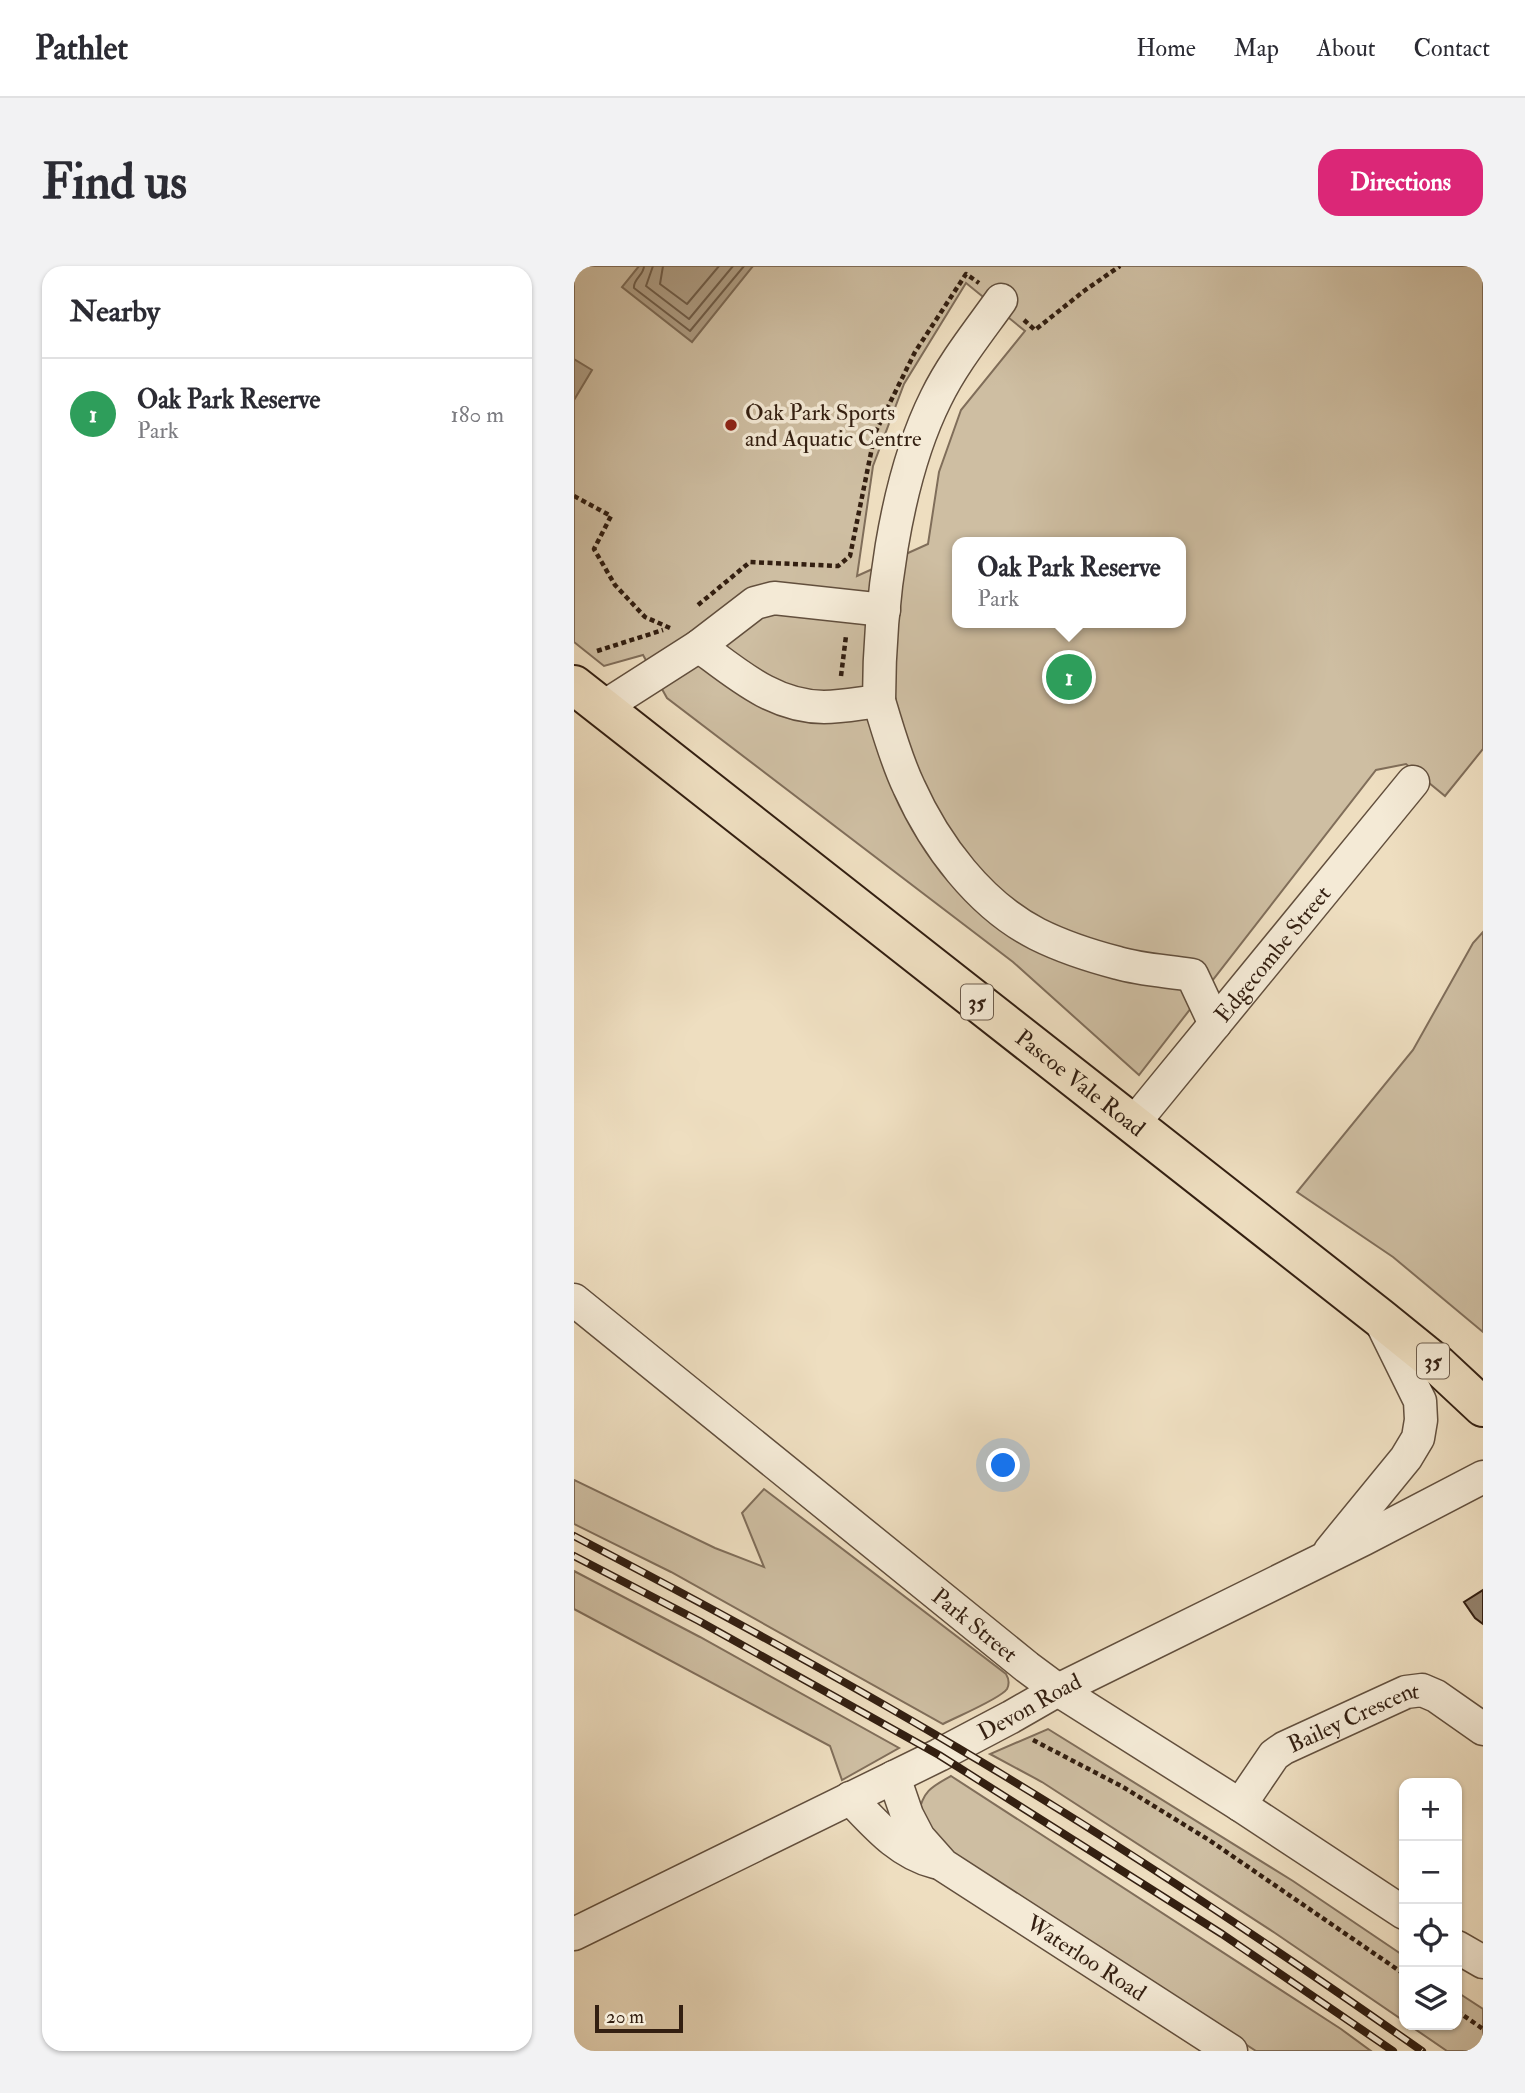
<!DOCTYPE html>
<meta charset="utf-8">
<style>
body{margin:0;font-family:"IM FELL Double Pica",serif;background:#f2f2f3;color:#2b2b33}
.controls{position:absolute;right:21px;bottom:21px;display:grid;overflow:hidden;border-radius:14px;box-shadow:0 2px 5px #0004}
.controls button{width:63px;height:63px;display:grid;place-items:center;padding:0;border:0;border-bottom:2px solid #e1e1e2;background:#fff;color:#2b2b33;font:35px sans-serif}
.scale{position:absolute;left:21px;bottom:18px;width:88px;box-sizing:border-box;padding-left:7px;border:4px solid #331f11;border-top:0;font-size:19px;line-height:24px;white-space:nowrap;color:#331f11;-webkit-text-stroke:5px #f4ead6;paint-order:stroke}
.you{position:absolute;left:430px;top:1200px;width:24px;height:24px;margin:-18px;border:5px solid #fff;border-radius:50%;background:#1a73e8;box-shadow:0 0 0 10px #1a73e833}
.badge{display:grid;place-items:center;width:46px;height:46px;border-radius:50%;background:#db2777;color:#fff;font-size:23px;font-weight:700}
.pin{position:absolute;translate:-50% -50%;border:4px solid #fff;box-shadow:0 2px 7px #0006}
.popup{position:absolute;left:378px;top:271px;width:234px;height:91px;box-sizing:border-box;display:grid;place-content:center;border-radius:14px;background:#fff;filter:drop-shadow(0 2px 5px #0005);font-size:23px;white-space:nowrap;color:#7c7c81}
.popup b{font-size:26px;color:#2b2b33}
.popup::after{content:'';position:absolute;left:50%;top:100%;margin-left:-14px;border:14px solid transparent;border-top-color:#fff}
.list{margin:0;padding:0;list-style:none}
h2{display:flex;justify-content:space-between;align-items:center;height:91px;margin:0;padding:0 28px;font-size:30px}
h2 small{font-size:23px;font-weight:400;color:#7c7c81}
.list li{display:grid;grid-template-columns:46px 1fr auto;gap:21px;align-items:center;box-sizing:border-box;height:112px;padding:0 28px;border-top:2px solid #e1e1e2}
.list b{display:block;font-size:26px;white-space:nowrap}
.list p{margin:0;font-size:23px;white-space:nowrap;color:#7c7c81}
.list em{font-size:23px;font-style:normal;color:#7c7c81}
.icon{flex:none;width:38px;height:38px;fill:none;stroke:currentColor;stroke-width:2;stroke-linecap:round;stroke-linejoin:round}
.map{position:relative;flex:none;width:909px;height:1785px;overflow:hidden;border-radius:21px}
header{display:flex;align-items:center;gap:42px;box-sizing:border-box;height:98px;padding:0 35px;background:#fff;border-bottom:2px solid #e1e1e2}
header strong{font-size:33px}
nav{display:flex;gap:38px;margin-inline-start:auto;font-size:24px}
.intro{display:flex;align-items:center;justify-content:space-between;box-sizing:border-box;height:168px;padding:0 42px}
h1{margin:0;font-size:49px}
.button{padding:18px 32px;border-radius:21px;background:#db2777;color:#fff;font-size:24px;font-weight:700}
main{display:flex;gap:42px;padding:0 42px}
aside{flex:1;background:#fff;border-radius:21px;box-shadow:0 2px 5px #0004}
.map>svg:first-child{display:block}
</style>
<header>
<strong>Pathlet</strong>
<nav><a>Home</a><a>Map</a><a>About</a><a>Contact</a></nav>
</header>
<div class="intro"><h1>Find us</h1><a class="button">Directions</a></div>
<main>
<aside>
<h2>Nearby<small></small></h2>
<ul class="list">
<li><span class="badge" style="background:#2e9e5b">1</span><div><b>Oak Park Reserve</b><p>Park</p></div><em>180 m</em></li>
</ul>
</aside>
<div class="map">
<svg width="909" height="1785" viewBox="0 0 909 1785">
<rect width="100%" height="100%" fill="#eedec0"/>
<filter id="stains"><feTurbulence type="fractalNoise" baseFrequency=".00286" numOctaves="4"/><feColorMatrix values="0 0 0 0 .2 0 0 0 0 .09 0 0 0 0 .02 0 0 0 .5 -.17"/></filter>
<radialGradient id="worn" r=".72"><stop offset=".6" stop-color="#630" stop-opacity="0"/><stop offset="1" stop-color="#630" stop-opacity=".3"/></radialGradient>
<g fill="#cebea2" stroke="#806e5a" stroke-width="2" fill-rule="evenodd">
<path d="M0,0H909V483L871,530L832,498L802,504L565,809L439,696L93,432L69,389L30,400L0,376ZM392,17L451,65L387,144L365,206L354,278L283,310L299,200L330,118ZM383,276H607V357H383Z"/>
<polygon points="909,666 909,1066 819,991 723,926 839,784 899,677"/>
<path d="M0,1214L141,1282L190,1301L168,1247L190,1223L432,1408C435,1413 436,1417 433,1423C426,1433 382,1451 369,1458L97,1306L0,1258Z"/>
<polygon points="0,1305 126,1371 325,1482 268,1514 256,1480 0,1343"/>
<polygon points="474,1463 719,1615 830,1690 830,1755 701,1667 468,1516 416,1488"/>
<path d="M377,1510L767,1763L797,1785H682L363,1578L344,1549C349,1525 357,1521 377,1510Z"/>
<polygon points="883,1726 909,1743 909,1785 873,1785 835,1759 883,1759"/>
</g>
<g fill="#ae9d84" stroke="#7d6b56" stroke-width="2">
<polygon points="65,0 179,0 118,76 48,21"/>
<polygon points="0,93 18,104 0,134"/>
</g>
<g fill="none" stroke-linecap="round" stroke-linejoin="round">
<g stroke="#705e4a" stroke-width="2">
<path d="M70,0C70,9 59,13 60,22L116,65L170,0"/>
<polyline points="79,0 72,20 115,53 159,0"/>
<polyline points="89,0 86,18 113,38 145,0"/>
</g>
</g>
<polygon fill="#94826c" stroke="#331f11" stroke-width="2" points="909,1324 909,1358 901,1352 890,1336"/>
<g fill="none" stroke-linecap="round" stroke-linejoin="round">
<defs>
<g id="minor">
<path d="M125,380C163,408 200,441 250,441C268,441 287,437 305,435C305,342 320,216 362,132C379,97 405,65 427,34"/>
<path d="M305,435C314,464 322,494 335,521C361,579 406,639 463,668C489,681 517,690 544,697C568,704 594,705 618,709L641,758"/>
<polyline points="28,442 125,380 181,337 200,332 310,344"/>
<path id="s1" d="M559,858L839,516"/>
<path id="s2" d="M0,1034L453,1401L484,1424L666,1539L830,1647"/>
<polyline points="756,1285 832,1192 844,1172 847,1154 846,1135 808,1058"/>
<path id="s3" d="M320,1511L333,1549L345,1572L369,1599L657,1785"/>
<path d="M276,1532C301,1558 325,1587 361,1596"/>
<path id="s4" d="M666,1539L700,1489L710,1482L832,1426L848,1424L862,1430L909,1463"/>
<path id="s5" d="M0,1668L365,1489L437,1451L484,1424L790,1273L909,1211"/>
<polyline points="883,1681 909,1696"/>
</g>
<g id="major">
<path id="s6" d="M0,419L806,1052L864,1099L909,1141"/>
</g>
</defs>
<use href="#minor" stroke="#624f3d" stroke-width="35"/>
<use href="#major" stroke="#331f11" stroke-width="42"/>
<g stroke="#331f11" stroke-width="4.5" stroke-dasharray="5 3.5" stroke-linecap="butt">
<polyline points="450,54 461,64 510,25 546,0"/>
<polyline points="0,230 37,250 20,283 41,319 71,351 96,362"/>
<polyline points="124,339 176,296 264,300 276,290 301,167 341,86 392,8 405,17"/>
<polyline points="23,385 89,364"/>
<polyline points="267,410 272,370"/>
<polyline points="459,1474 549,1521 635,1574 830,1708"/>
<polyline points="883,1745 909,1763"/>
</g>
<use href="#minor" stroke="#f4ead6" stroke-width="32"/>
<use href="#major" stroke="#eedec0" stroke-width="38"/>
<defs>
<g id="rail">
<path d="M0,1270C130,1338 258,1407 384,1482C543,1576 697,1679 848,1785"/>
<polyline points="0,1290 125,1355 365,1489 648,1668 819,1785"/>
</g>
</defs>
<use href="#rail" stroke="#331f11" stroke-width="8"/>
<use href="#rail" stroke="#f4ead6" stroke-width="5" stroke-dasharray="16" stroke-linecap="butt"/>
</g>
<circle fill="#8f2418" stroke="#f4ead6" stroke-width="2.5" cx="157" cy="159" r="7"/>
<g text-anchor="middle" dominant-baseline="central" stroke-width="7" stroke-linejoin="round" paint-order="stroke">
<g fill="#f4ead6" stroke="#6d5c4c" stroke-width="2">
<rect x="387" y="718.5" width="32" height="35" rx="5"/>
<rect x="843" y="1077.5" width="32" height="35" rx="5"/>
</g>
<g font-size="21" font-weight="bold" fill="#331f11">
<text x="403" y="736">35</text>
<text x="859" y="1095">35</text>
</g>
<g font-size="23" fill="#331f11" stroke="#f4ead6" text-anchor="start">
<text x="171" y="146">Oak Park Sports<tspan x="171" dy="26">and Aquatic Centre</tspan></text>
</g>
<g font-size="23" fill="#331f11" stroke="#f4ead6">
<text stroke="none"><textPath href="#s1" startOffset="220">Edgecombe Street</textPath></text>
<text stroke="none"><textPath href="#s6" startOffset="644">Pascoe Vale Road</textPath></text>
<text stroke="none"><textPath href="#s2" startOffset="516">Park Street</textPath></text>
<text stroke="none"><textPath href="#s5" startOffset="509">Devon Road</textPath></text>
<text stroke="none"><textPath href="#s4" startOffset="149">Bailey Crescent</textPath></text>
<text stroke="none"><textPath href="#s3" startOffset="273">Waterloo Road</textPath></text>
</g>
</g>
<rect width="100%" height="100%" filter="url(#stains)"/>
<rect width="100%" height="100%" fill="url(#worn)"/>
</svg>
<div class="controls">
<button>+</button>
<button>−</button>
<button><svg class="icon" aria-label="locate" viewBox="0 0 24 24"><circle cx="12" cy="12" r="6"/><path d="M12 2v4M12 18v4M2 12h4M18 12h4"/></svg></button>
<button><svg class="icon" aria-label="layers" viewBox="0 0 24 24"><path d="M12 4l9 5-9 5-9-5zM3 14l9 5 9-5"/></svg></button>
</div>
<div class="scale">20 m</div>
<div class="you"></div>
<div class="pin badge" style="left:495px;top:411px;background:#2e9e5b">1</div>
<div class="popup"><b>Oak Park Reserve</b>Park</div>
</div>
</main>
